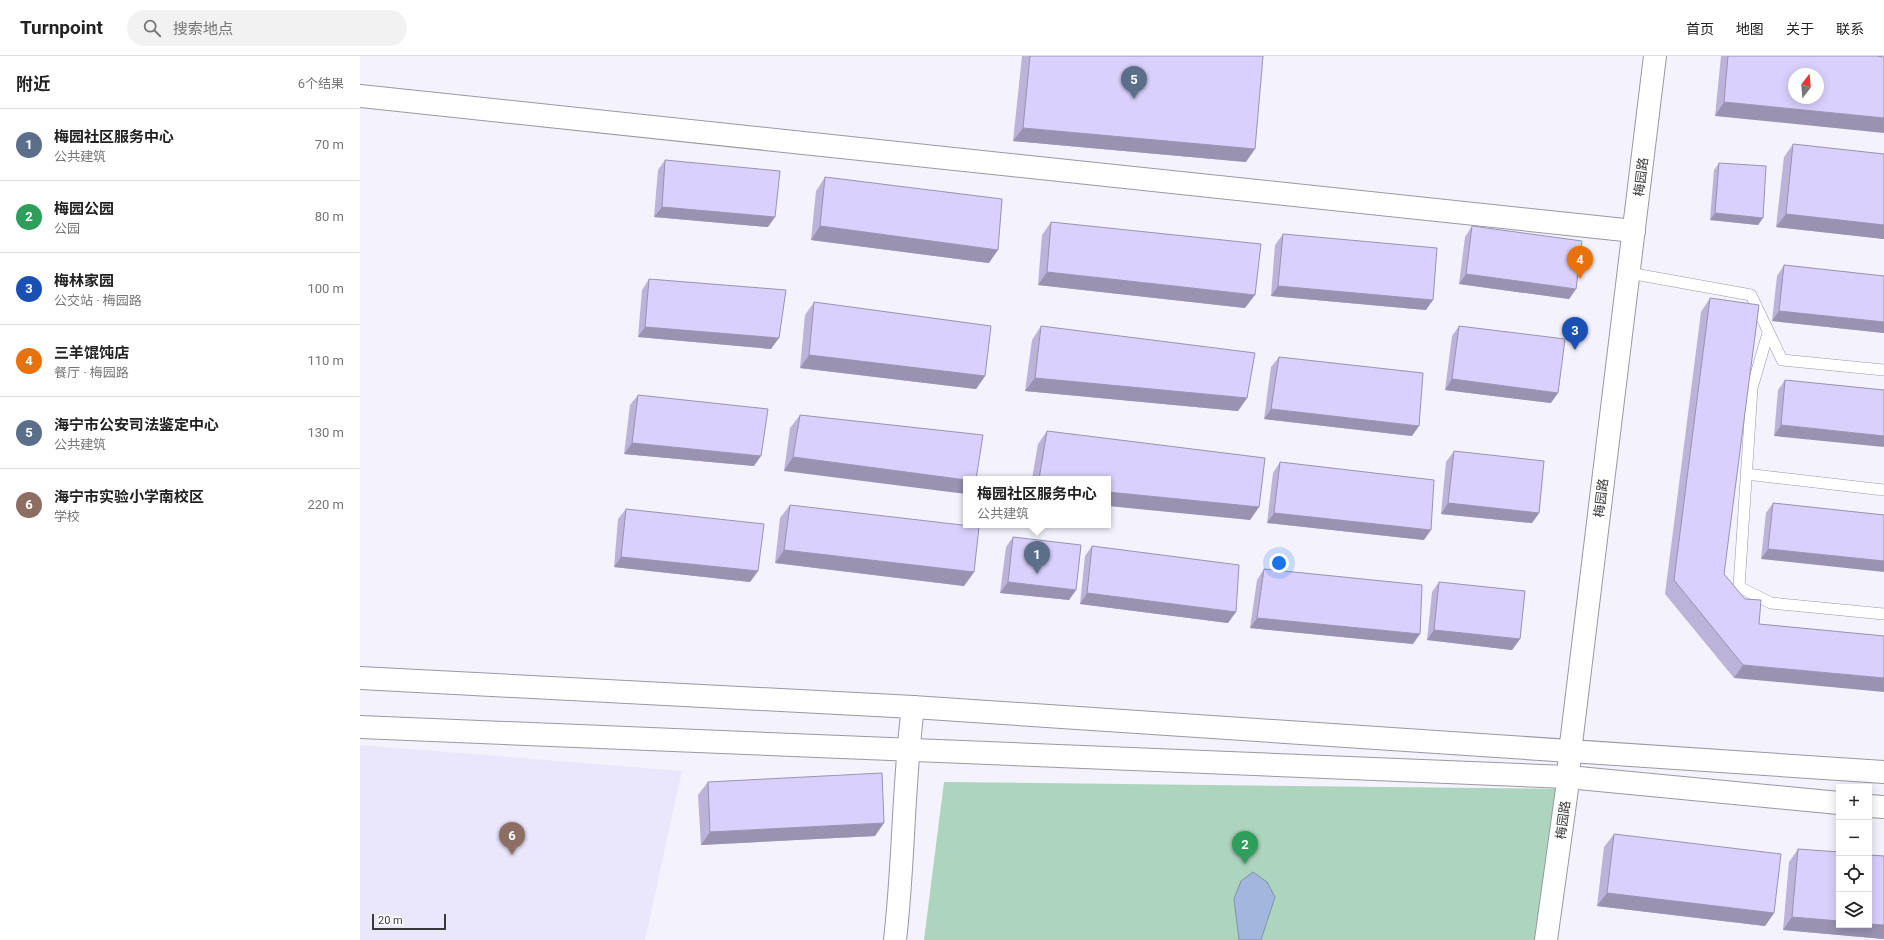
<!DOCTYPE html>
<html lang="zh">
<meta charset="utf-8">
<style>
body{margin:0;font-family:Roboto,"Noto Sans SC",sans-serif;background:#f2f2f2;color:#222}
.controls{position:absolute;right:12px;bottom:12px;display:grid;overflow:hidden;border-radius:0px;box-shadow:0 2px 10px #0003}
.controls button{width:36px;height:36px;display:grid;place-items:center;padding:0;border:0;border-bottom:1px solid #e0e0e0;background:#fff;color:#222;font:20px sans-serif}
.compass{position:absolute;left:1428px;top:12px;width:36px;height:36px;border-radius:50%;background:#fff;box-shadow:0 2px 10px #0003;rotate:16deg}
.scale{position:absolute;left:12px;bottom:10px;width:74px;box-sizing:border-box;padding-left:4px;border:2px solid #39393c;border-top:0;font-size:11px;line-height:14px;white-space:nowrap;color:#39393c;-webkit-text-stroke:3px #fff;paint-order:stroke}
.you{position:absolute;left:919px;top:507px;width:14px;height:14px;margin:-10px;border:3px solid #fff;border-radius:50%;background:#1a73e8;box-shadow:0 0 0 6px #1a73e833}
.badge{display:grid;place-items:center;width:26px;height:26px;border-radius:50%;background:#645d29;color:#fff;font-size:13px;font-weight:700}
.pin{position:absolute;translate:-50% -33px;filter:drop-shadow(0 1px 2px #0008)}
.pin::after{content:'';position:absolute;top:21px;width:14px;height:12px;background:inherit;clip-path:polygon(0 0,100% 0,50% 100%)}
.popup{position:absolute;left:603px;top:420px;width:148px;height:52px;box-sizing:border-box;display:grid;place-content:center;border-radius:0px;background:#fff;filter:drop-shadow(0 1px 3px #0005);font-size:13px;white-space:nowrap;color:#767676}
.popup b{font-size:15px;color:#222}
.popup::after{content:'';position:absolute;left:50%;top:100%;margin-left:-8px;border:8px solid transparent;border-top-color:#fff}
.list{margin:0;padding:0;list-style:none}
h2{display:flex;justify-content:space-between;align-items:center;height:52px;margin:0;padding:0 16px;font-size:17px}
h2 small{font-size:13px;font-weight:400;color:#767676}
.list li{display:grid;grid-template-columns:26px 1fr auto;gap:12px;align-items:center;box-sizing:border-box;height:72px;padding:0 16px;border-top:1px solid #e0e0e0}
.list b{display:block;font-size:15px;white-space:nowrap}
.list p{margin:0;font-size:13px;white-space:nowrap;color:#767676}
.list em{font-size:13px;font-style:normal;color:#767676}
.icon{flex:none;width:22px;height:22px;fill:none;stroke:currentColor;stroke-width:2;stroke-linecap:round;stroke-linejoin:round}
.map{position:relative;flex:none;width:1524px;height:884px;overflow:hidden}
header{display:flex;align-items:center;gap:24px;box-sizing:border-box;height:56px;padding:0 20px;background:#fff;border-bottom:1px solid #e0e0e0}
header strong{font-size:19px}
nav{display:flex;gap:22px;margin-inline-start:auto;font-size:14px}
.search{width:280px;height:36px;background:#f2f2f2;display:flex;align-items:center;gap:10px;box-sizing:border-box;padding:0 14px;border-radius:22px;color:#767676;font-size:15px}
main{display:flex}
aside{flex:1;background:#fff}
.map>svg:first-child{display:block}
</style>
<header>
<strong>Turnpoint</strong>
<div class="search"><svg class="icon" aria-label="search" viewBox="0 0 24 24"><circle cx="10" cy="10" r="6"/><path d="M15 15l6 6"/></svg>搜索地点</div>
<nav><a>首页</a><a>地图</a><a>关于</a><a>联系</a></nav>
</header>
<main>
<aside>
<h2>附近<small>6个结果</small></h2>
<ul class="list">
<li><span class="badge" style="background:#5c6f8a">1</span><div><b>梅园社区服务中心</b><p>公共建筑</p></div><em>70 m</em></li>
<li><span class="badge" style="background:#2e9e5b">2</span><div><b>梅园公园</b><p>公园</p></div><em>80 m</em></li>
<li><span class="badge" style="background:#1a4fb4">3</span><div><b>梅林家园</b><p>公交站 · 梅园路</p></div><em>100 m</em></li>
<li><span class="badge" style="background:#e8710a">4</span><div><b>三羊馄饨店</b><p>餐厅 · 梅园路</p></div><em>110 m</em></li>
<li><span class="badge" style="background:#5c6f8a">5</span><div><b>海宁市公安司法鉴定中心</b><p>公共建筑</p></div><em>130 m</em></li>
<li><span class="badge" style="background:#8d6e63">6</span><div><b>海宁市实验小学南校区</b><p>学校</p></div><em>220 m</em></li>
</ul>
</aside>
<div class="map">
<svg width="1524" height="884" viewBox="0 0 1524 884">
<rect width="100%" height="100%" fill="#f4f2fc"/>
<polygon fill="#eae7fd" points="0,689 322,715 285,884 0,884"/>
<polygon fill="#add4bd" points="584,726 1207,733 1186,884 564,884"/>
<polygon fill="#a1b7de" stroke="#8291ad" points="893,816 907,826 915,841 901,884 879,884 874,843 881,825"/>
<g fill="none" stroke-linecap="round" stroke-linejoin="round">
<defs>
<g id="lane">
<polyline points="1269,217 1391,239 1422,304 1524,314"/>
<polyline points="1408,277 1392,332 1379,531 1411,547 1524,558"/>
<polyline points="1386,418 1524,434"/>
</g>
<g id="street">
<polyline points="0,40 1274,175"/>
<path d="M535,884C544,807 543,728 553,651"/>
</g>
<g id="secondary">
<polyline points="0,622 553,651 1524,716"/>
<polyline points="0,671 1208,721 1479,747"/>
<polyline points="1509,750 1524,751"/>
<polyline points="1186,884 1207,733 1210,696 1295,0"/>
</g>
</defs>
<use href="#lane" stroke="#9a98a1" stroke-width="12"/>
<use href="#street" stroke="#9a98a1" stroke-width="24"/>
<use href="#secondary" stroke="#9a98a1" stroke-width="24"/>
<use href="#lane" stroke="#fff" stroke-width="11"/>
<use href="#street" stroke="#fff" stroke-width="22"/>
<use href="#secondary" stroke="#fff" stroke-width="22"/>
</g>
<g fill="#bbb3da">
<polygon points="662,0 903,0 886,106 653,85"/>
<polygon points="1361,0 1516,0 1355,60"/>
<polygon points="1433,88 1524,98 1524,183 1416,171 1424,101"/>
<polygon points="305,104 408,171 294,161 298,114"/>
<polygon points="1359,107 1403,162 1398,169 1350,164 1354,114"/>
<polygon points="465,121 629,207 451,184 456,135"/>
<polygon points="691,166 885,252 678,229 682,179"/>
<polygon points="1112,170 1216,233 1209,243 1099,228 1105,181"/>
<polygon points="923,178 1066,254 911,240 915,189"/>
<polygon points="1424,209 1524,220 1524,277 1412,265 1417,220"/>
<polygon points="289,223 411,293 278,281 282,234"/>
<polygon points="1350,242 1364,518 1399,568 1524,580 1374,622 1305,538 1341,256"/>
<polygon points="454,246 625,320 616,333 440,312 445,259"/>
<polygon points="681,270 887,342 878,355 665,335 672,284"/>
<polygon points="1099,270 1191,347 1085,334 1092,280"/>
<polygon points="919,301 1052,380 904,363 911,311"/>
<polygon points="1425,324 1524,334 1414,380 1418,334"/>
<polygon points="278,339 394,410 264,398 270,349"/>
<polygon points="440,359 616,423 424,415 430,372"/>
<polygon points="687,375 899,451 890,464 748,423 672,423 678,388"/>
<polygon points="1094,395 1179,457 1172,467 1081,458 1086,406"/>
<polygon points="920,406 1064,484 907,467 913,417"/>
<polygon points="1413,447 1524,459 1401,503 1406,457"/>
<polygon points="430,449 614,516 604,530 415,507 420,462"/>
<polygon points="266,453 398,515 390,526 254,511 258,463"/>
<polygon points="653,481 716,534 709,544 640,537 646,491"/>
<polygon points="732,490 868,567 720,548 725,500"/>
<polygon points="904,513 1053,588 890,572 897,524"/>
<polygon points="1079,526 1160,583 1152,594 1067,584 1072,536"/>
<polygon points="348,726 515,780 341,789 338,739"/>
<polygon points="1254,778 1414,857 1405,870 1237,850 1244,791"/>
<polygon points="1438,793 1524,800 1524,883 1423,874 1429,806"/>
</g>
<g fill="#9992b1">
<polygon points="1364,46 1524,62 1524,77 1355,60"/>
<polygon points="663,72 895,93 886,106 653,85"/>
<polygon points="302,151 415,161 408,171 294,161"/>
<polygon points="1355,157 1403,162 1398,169 1350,164"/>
<polygon points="1426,158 1524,169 1524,183 1416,171"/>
<polygon points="460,170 638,194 629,207 451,184"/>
<polygon points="687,216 895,239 885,252 678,229"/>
<polygon points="1106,218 1216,233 1209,243 1099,228"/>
<polygon points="918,230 1073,244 1066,254 911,240"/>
<polygon points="1419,255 1524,266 1524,277 1412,265"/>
<polygon points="285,271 419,282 411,293 278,281"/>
<polygon points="449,299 625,320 616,333 440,312"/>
<polygon points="675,322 887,342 878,355 665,335"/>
<polygon points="1092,323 1198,337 1191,347 1085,334"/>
<polygon points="911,353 1059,370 1052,380 904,363"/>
<polygon points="1421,369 1524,380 1524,391 1414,380"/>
<polygon points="272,387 401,400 394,410 264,398"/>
<polygon points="433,401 606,424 606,438 424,415"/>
<polygon points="748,436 899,451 890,464 748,450"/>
<polygon points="1088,447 1179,457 1172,467 1081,458"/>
<polygon points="914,457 1071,474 1064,484 907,467"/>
<polygon points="1408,493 1524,505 1524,516 1401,503"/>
<polygon points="424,494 614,516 604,530 415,507"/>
<polygon points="261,501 398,515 390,526 254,511"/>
<polygon points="648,526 716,534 709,544 640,537"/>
<polygon points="727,537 876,556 868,567 720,548"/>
<polygon points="897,562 1060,578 1053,588 890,572"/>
<polygon points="1074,574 1160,583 1152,594 1067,584"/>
<polygon points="1383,609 1524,622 1524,636 1374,622"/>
<polygon points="524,767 515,780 341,789 350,776"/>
<polygon points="1247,837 1414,857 1405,870 1237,850"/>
<polygon points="1432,861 1479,865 1479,869 1509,869 1509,868 1524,869 1524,883 1423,874"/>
</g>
<g fill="#dad0fd" stroke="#9992b1" fill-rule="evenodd">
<polygon points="670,0 903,0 895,93 663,72"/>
<path d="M1368,0H1516L1524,1V62L1364,46ZM1434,18H1458V42H1434Z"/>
<polygon points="1433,88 1524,98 1524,169 1426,158"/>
<polygon points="305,104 420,115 415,161 302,151"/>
<polygon points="1359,107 1406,110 1403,162 1355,157"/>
<polygon points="465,121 642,143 638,194 460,170"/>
<polygon points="691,166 901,188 895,239 687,216"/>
<polygon points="1112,170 1222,185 1216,233 1106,218"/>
<polygon points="923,178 1077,192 1073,244 918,230"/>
<polygon points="1424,209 1524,220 1524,266 1419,255"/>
<polygon points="289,223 426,234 419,282 285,271"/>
<polygon points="1350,242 1399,249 1364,518 1385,543 1401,544 1399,568 1524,580 1524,622 1383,609 1314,524"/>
<polygon points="454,246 631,270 625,320 449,299"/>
<polygon points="681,270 895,297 887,342 675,322"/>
<polygon points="1099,270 1205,283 1198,337 1092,323"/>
<polygon points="919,301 1063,317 1059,370 911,353"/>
<polygon points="1425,324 1524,334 1524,380 1421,369"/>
<polygon points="278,339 408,353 401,400 272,387"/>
<polygon points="440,359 623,379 616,423 606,423 606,424 433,401"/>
<polygon points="687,375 905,402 899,451 748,436 748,423 679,423"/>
<polygon points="1094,395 1184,405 1179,457 1088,447"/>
<polygon points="920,406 1074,424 1071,474 914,457"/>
<polygon points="1413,447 1524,459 1524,505 1408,493"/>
<polygon points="430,449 619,471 614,516 424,494"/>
<polygon points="266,453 404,468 398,515 261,501"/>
<polygon points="653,481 721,489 716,534 648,526"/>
<polygon points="732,490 879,509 876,556 727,537"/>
<polygon points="904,513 1062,529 1060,578 897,562"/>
<polygon points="1079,526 1165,535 1160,583 1074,574"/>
<polygon points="522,717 524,767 350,776 348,726"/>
<polygon points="1254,778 1421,798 1414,857 1247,837"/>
<polygon points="1438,793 1479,796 1479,865 1432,861"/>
<polygon points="1509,799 1524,800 1524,869 1509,868"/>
</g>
<g text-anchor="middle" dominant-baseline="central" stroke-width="3" stroke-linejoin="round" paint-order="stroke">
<g font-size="13" fill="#39393c" stroke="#fff">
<text transform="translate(1281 121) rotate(-83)">梅园路</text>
<text transform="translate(1241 442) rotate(-83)">梅园路</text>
<text transform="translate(1203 764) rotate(-82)">梅园路</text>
</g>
</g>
</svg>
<div class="controls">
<button>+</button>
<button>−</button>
<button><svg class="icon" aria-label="locate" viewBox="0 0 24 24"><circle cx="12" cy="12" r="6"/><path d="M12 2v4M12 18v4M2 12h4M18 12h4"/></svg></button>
<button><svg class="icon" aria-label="layers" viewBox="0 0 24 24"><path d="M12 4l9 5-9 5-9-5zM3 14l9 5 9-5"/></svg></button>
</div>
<svg class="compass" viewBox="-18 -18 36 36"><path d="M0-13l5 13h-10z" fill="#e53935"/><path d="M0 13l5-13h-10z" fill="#767676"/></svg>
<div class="scale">20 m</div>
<div class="you"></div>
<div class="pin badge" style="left:677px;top:518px;background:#5c6f8a">1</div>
<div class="popup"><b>梅园社区服务中心</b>公共建筑</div>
<div class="pin badge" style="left:885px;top:808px;background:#2e9e5b">2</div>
<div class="pin badge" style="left:1215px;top:294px;background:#1a4fb4">3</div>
<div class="pin badge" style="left:1220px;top:223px;background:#e8710a">4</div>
<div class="pin badge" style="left:774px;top:43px;background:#5c6f8a">5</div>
<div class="pin badge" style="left:152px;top:799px;background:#8d6e63">6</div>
</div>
</main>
